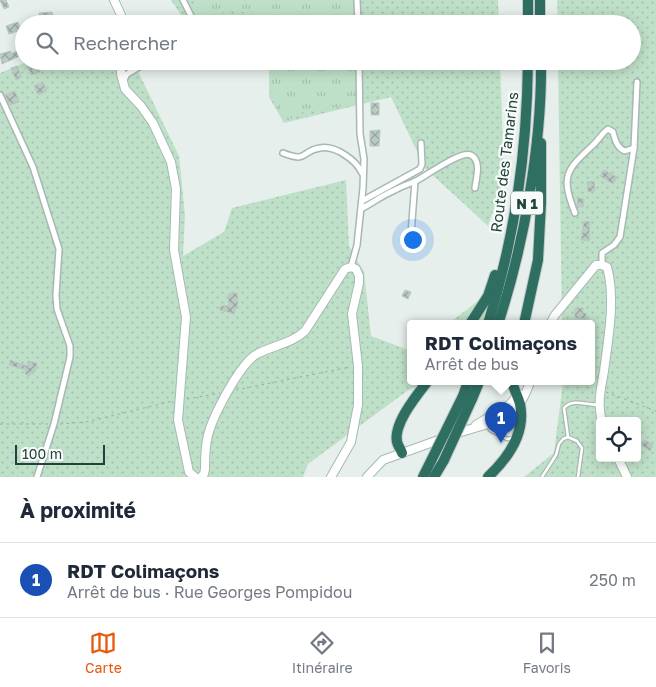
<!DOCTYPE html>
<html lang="fr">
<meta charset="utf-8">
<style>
body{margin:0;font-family:"Golos Text",sans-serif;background:#f2f2f3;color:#1f2937}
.controls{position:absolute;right:15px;bottom:15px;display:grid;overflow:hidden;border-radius:5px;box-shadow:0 2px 12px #0003}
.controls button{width:45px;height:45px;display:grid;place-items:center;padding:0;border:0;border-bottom:1px solid #e0e1e3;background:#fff;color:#1f2937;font:25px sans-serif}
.scale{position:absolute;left:15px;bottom:12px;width:90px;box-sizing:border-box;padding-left:5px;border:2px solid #24423a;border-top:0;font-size:14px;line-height:18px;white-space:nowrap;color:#24423a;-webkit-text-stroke:4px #f7fbf9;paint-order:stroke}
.you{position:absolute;left:412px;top:239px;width:18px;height:18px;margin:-12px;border:4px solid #fff;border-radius:50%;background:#1a73e8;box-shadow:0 0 0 8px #1a73e833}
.badge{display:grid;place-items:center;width:32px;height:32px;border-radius:50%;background:#ea580c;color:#fff;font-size:16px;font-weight:700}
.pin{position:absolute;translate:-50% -41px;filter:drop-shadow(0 1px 2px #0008)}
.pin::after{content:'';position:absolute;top:26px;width:18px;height:15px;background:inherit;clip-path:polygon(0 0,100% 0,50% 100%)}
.popup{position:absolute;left:407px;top:320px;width:188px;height:65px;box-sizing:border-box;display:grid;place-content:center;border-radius:5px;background:#fff;filter:drop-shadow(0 1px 4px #0005);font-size:16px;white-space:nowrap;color:#747a83}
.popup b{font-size:19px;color:#1f2937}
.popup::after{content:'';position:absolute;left:50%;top:100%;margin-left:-10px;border:10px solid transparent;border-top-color:#fff}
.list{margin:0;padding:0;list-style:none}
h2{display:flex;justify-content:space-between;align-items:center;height:65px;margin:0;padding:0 20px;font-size:21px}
h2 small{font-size:16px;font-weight:400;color:#747a83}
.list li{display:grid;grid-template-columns:32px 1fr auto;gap:15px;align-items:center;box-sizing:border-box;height:75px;padding:0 20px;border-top:1px solid #e0e1e3}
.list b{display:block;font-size:19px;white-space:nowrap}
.list p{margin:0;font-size:16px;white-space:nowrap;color:#747a83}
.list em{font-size:16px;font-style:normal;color:#747a83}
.icon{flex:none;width:28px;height:28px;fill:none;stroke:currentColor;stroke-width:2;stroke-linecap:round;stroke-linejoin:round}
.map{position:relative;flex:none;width:656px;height:477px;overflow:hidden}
.search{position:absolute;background:#fff;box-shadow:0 2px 12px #0003;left:15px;right:15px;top:15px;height:55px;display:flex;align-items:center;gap:12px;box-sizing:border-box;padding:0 18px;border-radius:28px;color:#747a83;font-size:19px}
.sheet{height:140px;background:#fff}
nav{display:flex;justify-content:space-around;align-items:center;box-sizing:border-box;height:70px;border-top:1px solid #e0e1e3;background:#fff;font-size:14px;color:#747a83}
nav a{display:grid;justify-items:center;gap:2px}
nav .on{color:#ea580c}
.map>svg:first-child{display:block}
</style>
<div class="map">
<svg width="656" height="477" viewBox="0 0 656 477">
<defs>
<pattern id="grass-dots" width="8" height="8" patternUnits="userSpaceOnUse" patternTransform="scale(1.25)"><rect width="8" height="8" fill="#bfe0c8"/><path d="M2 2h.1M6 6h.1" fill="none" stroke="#a4c1ad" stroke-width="1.8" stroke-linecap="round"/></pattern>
<pattern id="park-tufts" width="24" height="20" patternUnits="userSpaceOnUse" patternTransform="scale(1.25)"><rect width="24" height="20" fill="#bfe0c8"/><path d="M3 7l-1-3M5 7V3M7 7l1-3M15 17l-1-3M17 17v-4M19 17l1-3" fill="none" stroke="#a4c1ad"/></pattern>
<pattern id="building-cross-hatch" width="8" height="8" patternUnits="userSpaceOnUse" patternTransform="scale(1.25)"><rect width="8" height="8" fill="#bbcac4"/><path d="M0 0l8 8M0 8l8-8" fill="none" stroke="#98a6a0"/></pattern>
</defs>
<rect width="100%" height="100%" fill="#e6efeb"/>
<g fill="url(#grass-dots)" fill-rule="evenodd">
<polygon points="171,0 498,0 499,24 269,24 269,17 237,24 187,24"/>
<path d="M557,0H656V477H524L554,453L563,382H591V324H562L558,61H632V24H558ZM600,421H637V458H600Z"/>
<polygon points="29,61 133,61 179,156 185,215 183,256 224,232 232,208 346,180 349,246 364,272 371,336 411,351 411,382 425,382 407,391 308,464 303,477 0,477 0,73"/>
<polygon points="269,61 500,61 504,180 488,226 425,168 391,97 284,123 269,97"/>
<polygon points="487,294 494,324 448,324"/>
</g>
<g fill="url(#park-tufts)">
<polygon points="199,0 353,0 354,24 271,24 271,16 227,10 212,19 200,15 196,10"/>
<polygon points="271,61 356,61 358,105 305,111 285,122 272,94"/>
</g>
<g fill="url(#building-cross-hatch)" stroke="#b8c9c2">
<polygon points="0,0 6,0 9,7 4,9"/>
<polygon points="52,12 54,20 40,22 39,13"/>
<polygon points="85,16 86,24 78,24 77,17"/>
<polygon points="18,22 21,30 9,34 6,26"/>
<polygon points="21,49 24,54 2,64 0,54 11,51 11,54"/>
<polygon points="32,61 36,61 40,72 31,75 27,63"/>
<polygon points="17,66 22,77 16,80 11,68"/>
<polygon points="43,82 47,91 38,95 34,86"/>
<polygon points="15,91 19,102 10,105 5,95"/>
<rect x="371" y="103" width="8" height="12"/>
<polygon points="380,130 379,146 370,146 370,131"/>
<polygon points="604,170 617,177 613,184 600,176"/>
<polygon points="594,181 595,191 588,192 587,182"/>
<polygon points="578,198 584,199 583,207 577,206"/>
<polygon points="584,221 590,222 589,241 581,240"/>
<polygon points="405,290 411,292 408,299 402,296"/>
<polygon points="237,293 238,303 234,314 220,310 220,306 227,306 229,304 228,294"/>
<polygon points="575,308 583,308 583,313 586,313 586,319 575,318"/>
<polygon points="10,360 27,366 28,361 37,363 35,372 31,371 30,376 25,374 26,370 9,365"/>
<polygon points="645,440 653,445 650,451 641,445"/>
</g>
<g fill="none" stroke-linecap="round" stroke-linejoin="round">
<defs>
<g id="lane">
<polyline points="489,426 490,430 507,439 513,438"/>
<path d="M568,437L564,408C572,398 587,405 598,405"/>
<polyline points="568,437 577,441 582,448 578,477"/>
<polyline points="542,477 556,455 559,444 563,439 568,437"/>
</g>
<g id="street">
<polyline points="183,0 195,24"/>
<polyline points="357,0 358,24"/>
<polyline points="123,82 127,74 149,61"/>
<polyline points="0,95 33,167 59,249 56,295 57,309 70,346 70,357 54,424 37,477"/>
<path d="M283,153C309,163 300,151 320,148C335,145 356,160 362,173"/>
<polyline points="362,201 420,169 422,164 421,143"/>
<path d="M361,209C372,203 383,195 395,190C402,186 409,184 416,181C426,176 461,150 471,155C482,161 476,179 475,188"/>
<path d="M575,213C561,177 565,171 592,146C598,141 602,133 608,129L613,132C615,140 617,148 625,151L634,148"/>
<polyline points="411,234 415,181"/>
<polyline points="602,265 602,253 614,245 620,237 634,148 637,82"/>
<polyline points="351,267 357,245 363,188 364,159 360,134 359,61"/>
</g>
<g id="secondary">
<polyline points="114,0 121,15 122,24"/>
<polyline points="121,61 121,74 125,89 141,106 153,123 171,162 176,189 174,250 186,317 178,420 189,472 195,477"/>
<path d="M550,324L555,315L596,265H602L607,267C616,298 608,340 604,371C601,388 597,404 602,421"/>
<polyline points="476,425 509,405 519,394"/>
<path d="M455,434C490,421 516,425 530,382"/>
<polyline points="618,458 627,477"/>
<path d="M201,477L204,474L205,469C205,458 205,446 208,435C213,416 240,363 257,354C274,345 291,344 305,331L345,269L351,267L356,269L359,276V283L352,314L358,366V405L351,442L331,477"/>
<polyline points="367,477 383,460 444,438"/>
</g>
<g id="highway">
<polyline points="528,0 528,24"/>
<polyline points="540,0 540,24"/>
<polyline points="470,324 488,296 495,275"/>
<path d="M488,324C515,236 527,153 528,61"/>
<path d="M498,324C524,245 542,144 541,61"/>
<polyline points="524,324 538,260 541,203 541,143"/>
<polyline points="463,396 468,382"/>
<polyline points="472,399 479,382"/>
<path d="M402,453C401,450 398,446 397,442C393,424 417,395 427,382"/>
<polyline points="423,477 432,459"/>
<polyline points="434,477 444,460"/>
<path d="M488,477C507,459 526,433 520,404C518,397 514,389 512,382"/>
</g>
</defs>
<use href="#lane" stroke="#a8b8b2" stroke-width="5"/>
<use href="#street" stroke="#a8b8b2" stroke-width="8"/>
<use href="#secondary" stroke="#a4bbb3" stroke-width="10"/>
<use href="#highway" stroke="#c2cac8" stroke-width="12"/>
<g stroke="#86b3a5" stroke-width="1" stroke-dasharray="2.5 4" stroke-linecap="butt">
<polyline points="236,390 350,367"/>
<polyline points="606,392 656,411"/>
<polyline points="187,399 220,393"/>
<polyline points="0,424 48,424"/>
<polyline points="60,424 86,422 173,401"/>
</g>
<use href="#lane" stroke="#fff" stroke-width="2.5"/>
<use href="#street" stroke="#fff" stroke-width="5"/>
<use href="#secondary" stroke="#fff" stroke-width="8"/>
<use href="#highway" stroke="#2f6f62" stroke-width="10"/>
<defs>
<g id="highway-bridge">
<polyline points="432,459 463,396"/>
<polyline points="444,460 472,399"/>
</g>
</defs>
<use href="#highway-bridge" stroke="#c2cac8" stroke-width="12" stroke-linecap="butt"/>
<use href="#highway-bridge" stroke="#2f6f62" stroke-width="10"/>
</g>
<g text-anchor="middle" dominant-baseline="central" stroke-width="4.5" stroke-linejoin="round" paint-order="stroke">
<rect fill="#f7fbf9" stroke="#637a73" stroke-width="1" x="511" y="191.5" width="32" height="23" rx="4"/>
<g font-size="14" font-weight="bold" fill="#24423a">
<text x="527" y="203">N 1</text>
</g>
<g font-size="15" fill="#24423a" stroke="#f7fbf9">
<text transform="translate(504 162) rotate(-83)">Route des Tamarins</text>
</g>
</g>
</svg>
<div class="controls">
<button><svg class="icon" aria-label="locate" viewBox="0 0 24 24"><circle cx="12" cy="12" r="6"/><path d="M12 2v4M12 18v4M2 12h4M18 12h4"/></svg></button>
</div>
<div class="scale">100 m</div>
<div class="you"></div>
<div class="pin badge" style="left:501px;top:443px;background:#1a4fb4">1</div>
<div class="popup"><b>RDT Colimaçons</b>Arrêt de bus</div>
<div class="search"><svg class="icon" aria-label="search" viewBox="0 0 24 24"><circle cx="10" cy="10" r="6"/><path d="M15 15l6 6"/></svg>Rechercher</div>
</div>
<section class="sheet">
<h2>À proximité<small></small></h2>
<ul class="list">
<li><span class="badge" style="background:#1a4fb4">1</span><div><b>RDT Colimaçons</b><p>Arrêt de bus · Rue Georges Pompidou</p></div><em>250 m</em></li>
</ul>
</section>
<nav>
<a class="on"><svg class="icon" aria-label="map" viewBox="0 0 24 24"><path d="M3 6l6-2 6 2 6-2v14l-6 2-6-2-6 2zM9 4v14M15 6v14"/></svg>Carte</a>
<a><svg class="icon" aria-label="directions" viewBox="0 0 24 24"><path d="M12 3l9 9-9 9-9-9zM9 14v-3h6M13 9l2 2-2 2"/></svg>Itinéraire</a>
<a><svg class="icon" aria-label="saved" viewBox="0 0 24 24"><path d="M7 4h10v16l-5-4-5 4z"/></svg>Favoris</a>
</nav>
